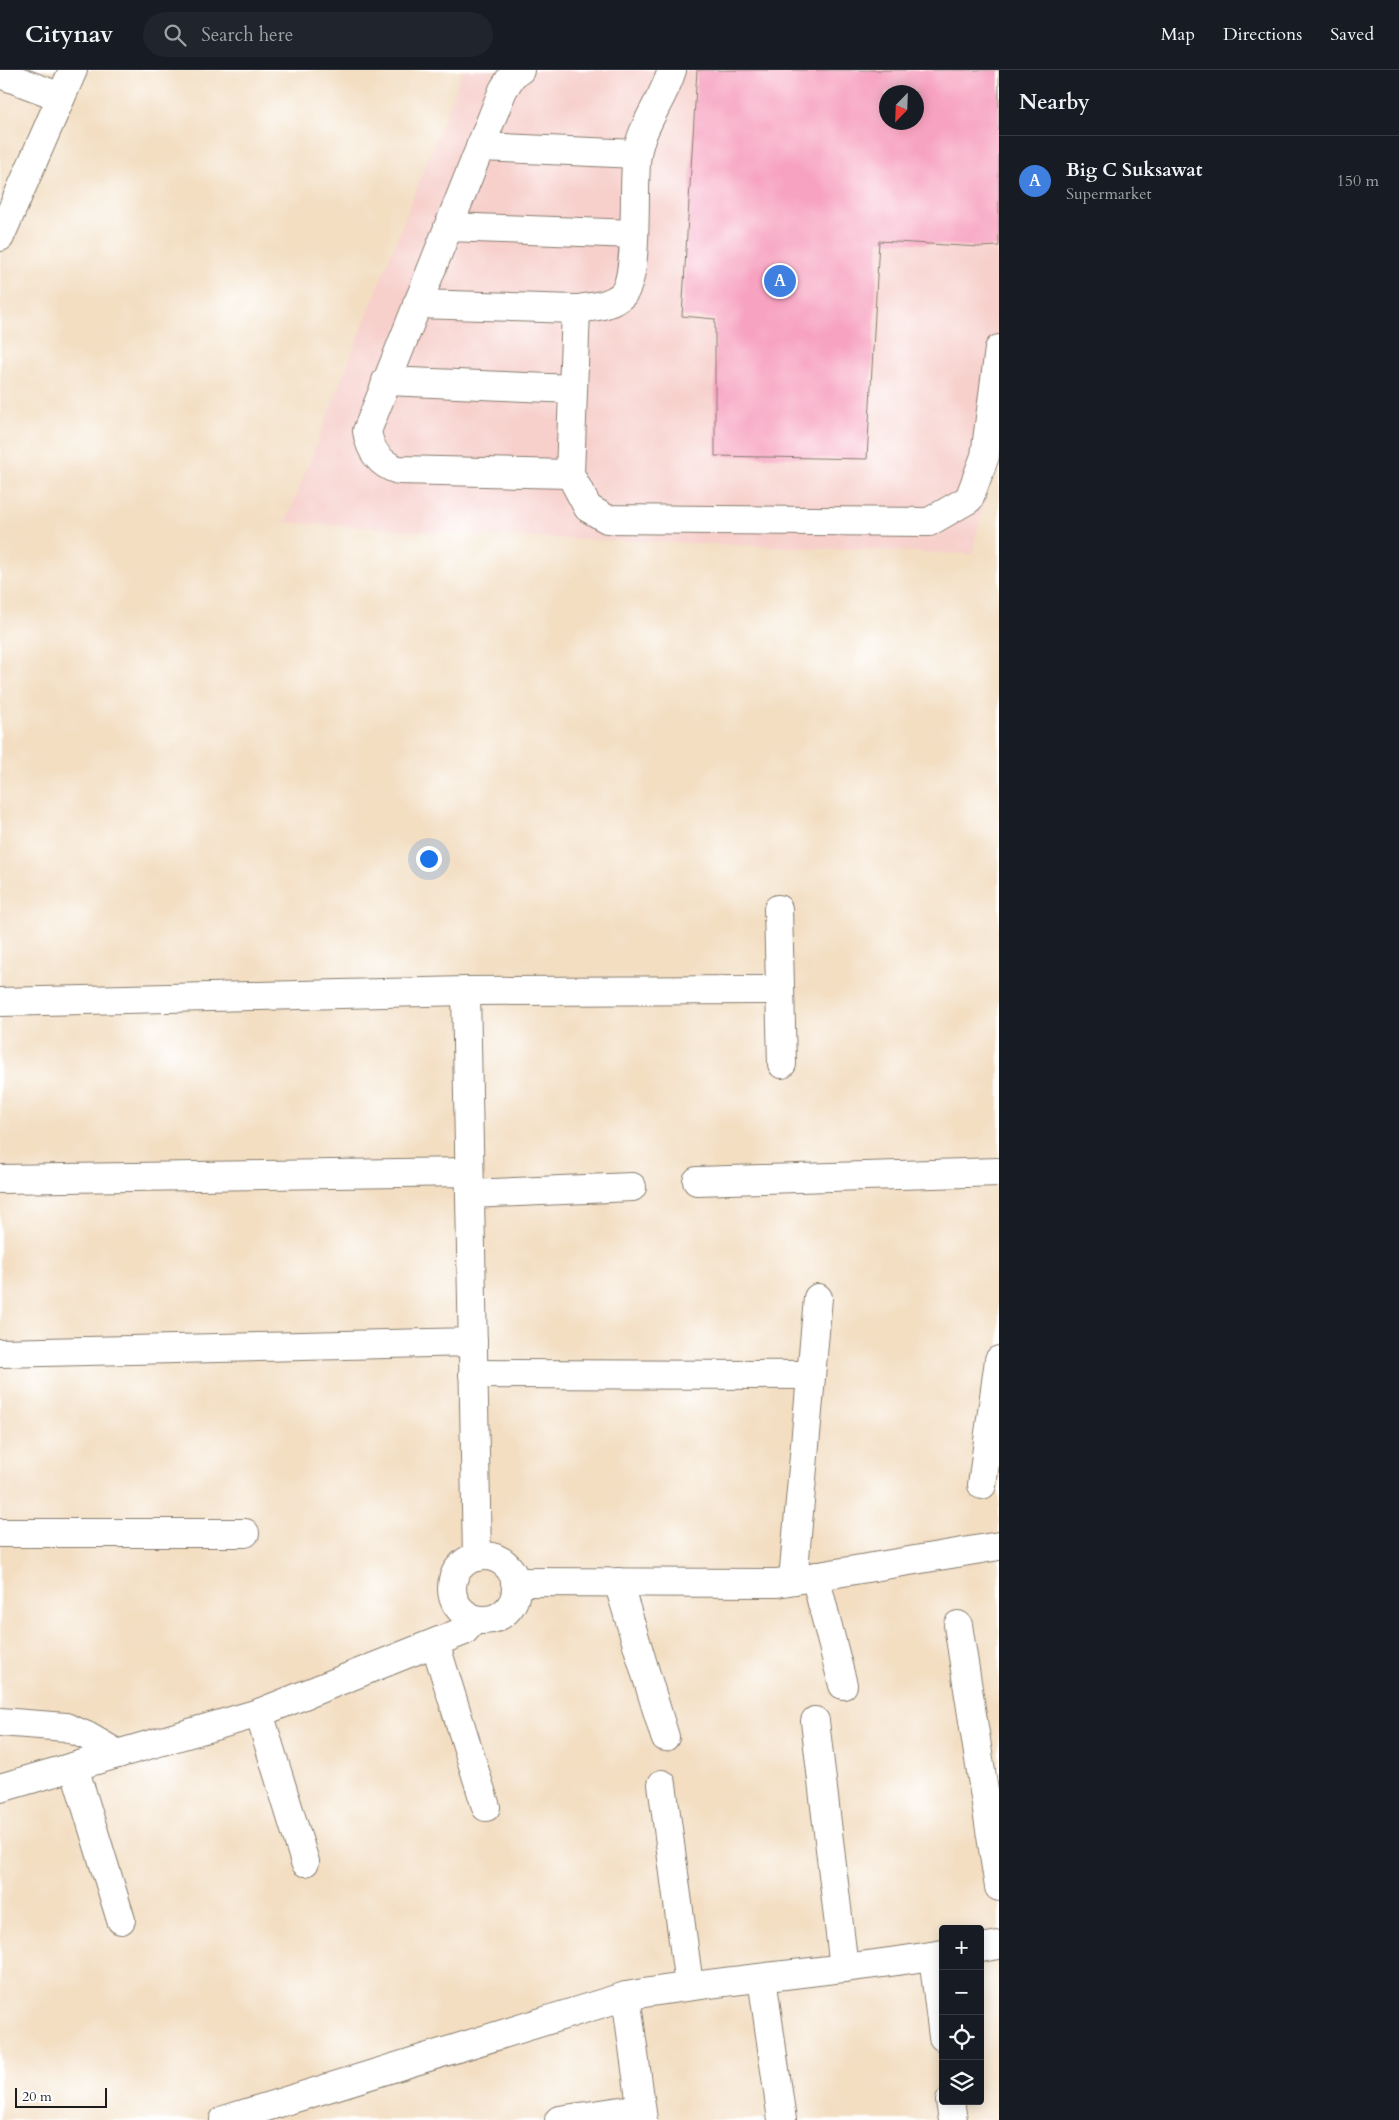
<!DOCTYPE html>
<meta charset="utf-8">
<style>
body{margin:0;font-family:Cardo,serif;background:#20242c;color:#f1f3f6}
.controls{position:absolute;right:15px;bottom:15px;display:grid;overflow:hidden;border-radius:5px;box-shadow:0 2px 12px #0003}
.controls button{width:45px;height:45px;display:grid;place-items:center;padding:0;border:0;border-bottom:1px solid #363941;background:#171b24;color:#f1f3f6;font:25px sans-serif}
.compass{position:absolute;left:879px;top:15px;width:45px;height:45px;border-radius:50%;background:#171b24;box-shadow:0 2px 12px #0003;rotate:203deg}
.scale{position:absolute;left:15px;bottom:12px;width:92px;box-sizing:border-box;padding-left:5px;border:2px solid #1c1c1c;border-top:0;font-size:14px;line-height:18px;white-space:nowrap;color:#1c1c1c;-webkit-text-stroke:4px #fff;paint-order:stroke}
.you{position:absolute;left:428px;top:788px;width:18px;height:18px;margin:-12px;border:4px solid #fff;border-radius:50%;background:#1a73e8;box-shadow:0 0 0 8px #1a73e833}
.badge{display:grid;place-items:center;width:32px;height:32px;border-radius:50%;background:#d93025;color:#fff;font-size:16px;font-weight:700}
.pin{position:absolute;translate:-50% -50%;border:2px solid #fff;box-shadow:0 1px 5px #0006}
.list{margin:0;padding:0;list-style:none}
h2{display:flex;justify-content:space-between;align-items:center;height:65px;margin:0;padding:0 20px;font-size:21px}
h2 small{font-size:16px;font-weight:400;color:#9ea1a6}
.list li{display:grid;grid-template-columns:32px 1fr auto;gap:15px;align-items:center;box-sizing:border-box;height:90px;padding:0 20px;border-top:1px solid #363941}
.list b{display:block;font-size:19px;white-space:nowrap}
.list p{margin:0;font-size:16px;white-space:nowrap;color:#9ea1a6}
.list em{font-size:16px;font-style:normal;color:#9ea1a6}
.icon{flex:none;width:28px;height:28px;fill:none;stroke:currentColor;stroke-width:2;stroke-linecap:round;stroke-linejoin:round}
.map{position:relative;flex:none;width:999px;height:2050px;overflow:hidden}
header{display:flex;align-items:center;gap:30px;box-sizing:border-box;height:70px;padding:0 25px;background:#171b24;border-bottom:1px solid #363941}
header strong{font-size:24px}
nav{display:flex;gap:28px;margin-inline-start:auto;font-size:18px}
.search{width:350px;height:45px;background:#20242c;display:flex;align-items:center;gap:12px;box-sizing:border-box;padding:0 18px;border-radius:28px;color:#9ea1a6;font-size:19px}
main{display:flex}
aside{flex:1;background:#171b24}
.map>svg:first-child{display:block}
</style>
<header>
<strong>Citynav</strong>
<div class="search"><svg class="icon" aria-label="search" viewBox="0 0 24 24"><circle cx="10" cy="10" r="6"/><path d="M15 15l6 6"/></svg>Search here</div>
<nav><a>Map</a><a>Directions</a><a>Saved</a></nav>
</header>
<main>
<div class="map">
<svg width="999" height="2050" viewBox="0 0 999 2050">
<rect width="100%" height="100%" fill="#fff"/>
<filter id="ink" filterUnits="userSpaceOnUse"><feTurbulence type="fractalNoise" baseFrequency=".02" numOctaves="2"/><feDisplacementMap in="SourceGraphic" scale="10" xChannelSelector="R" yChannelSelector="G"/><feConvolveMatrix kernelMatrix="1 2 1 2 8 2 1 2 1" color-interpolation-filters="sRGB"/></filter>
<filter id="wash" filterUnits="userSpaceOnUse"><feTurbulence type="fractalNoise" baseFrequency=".0096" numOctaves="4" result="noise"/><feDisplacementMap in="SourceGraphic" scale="20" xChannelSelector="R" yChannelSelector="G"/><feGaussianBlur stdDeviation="1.12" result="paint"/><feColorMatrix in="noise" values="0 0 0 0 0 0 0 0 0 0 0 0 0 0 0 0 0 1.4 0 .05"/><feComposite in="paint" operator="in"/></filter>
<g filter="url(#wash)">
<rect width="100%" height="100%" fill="#f3dec2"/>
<path fill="#f7d0cc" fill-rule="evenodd" d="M463,0H999V366L972,484L477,465L286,452ZM886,22H916V52H886Z"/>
<g id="blocks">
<path fill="#f7a2c0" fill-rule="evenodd" d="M697,0H999V176L979,177L879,171L867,389L715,386V249L682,246ZM886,22H916V52H886Z"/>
</g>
</g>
<g filter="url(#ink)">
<use href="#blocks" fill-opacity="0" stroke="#887d6f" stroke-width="1"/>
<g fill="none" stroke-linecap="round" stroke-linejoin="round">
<defs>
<g id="minor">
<path d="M520,0L513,4L503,20L367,361C370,380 379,394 398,400L570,404"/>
<path d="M672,0C663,30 642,54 637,84C632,113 640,204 623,224C612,236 591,237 576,239L570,404L588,438L607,449L929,452L969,429L985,386L999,279"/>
<polyline points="0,4 61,27"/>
<polyline points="480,77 637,84"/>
<polyline points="448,157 634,164"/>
<polyline points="0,167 73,0"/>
<polyline points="417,234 576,239"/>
<polyline points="386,311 573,319"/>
<polyline points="778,839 782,994"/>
<polyline points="466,921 477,1487"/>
<polyline points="0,932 466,921 780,920"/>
<polyline points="0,1109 469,1102"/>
<polyline points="697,1111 999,1102"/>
<polyline points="470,1124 632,1117"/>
<polyline points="0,1283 473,1272"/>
<polyline points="473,1304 811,1305"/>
<polyline points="982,1415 999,1290"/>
<polyline points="0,1463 245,1463"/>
<circle cx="484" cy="1518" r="32"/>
<polyline points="815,1506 843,1615"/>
<polyline points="793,1510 818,1228"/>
<polyline points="515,1512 777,1513 999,1476"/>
<polyline points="618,1512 665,1667"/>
<polyline points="958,1555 999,1817"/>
<polyline points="435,1573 486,1737"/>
<polyline points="259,1643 305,1792"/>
<polyline points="815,1651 844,1898"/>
<polyline points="0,1652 66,1657 87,1666 118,1684"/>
<polyline points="74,1697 121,1850"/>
<polyline points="662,1714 689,1915"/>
<polyline points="0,1718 259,1643 464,1561 475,1549"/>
<polyline points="980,1878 999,1875"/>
<polyline points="933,1886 943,1967"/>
<polyline points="762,1908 782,2050"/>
<polyline points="626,1926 643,2050"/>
<polyline points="950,2031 953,2050"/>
<path d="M224,2050L626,1926C731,1908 838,1902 943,1884"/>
<polyline points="559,2050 641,2038"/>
</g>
</defs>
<use href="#minor" stroke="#887d6f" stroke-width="30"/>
<use href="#minor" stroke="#fff" stroke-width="28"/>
</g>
</g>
</svg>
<div class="controls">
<button>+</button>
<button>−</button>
<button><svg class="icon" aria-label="locate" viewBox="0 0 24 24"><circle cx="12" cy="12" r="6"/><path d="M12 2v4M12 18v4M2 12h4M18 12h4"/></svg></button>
<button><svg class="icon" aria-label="layers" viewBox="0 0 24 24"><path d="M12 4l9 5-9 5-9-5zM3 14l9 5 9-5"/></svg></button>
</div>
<svg class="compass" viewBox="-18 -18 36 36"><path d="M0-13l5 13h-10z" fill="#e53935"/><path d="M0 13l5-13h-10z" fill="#9ea1a6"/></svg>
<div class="scale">20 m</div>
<div class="you"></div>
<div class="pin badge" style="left:780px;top:211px;background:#3f7fe0">A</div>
</div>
<aside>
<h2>Nearby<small></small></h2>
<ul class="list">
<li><span class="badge" style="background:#3f7fe0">A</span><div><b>Big C Suksawat</b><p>Supermarket</p></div><em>150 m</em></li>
</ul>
</aside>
</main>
